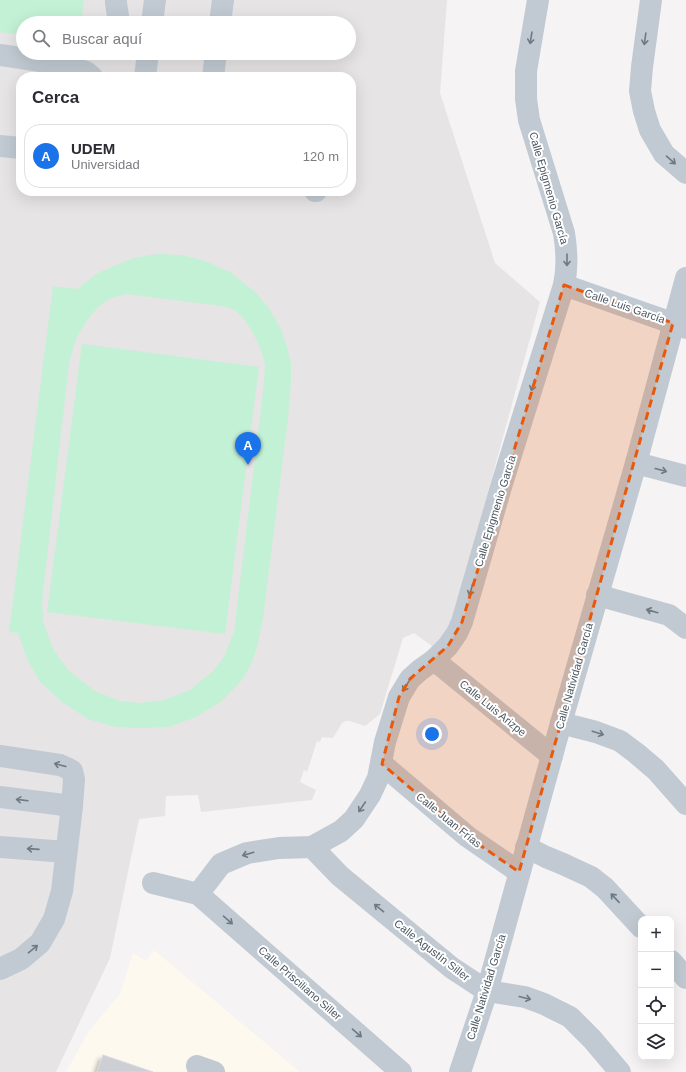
<!DOCTYPE html>
<html lang="es">
<meta charset="utf-8">
<style>
body{margin:0;font-family:Arial,sans-serif;background:#f7f7f7;color:#2b2b33}
.controls{position:absolute;right:12px;bottom:12px;display:grid;overflow:hidden;border-radius:8px;box-shadow:0 4px 16px #0002}
.controls button{width:36px;height:36px;display:grid;place-items:center;padding:0;border:0;border-bottom:1px solid #e1e1e2;background:#fff;color:#2b2b33;font:20px sans-serif}
.you{position:absolute;left:432px;top:734px;width:14px;height:14px;margin:-10px;border:3px solid #fff;border-radius:50%;background:#1a73e8;box-shadow:0 0 0 6px #1a73e833}
.badge{display:grid;place-items:center;width:26px;height:26px;border-radius:50%;background:#1a73e8;color:#fff;font-size:13px;font-weight:700}
.pin{position:absolute;translate:-50% -33px;filter:drop-shadow(0 1px 2px #0008)}
.pin::after{content:'';position:absolute;top:21px;width:14px;height:12px;background:inherit;clip-path:polygon(0 0,100% 0,50% 100%)}
.list{margin:0;padding:0;list-style:none}
h2{display:flex;justify-content:space-between;align-items:center;height:52px;margin:0;padding:0 16px;font-size:17px}
h2 small{font-size:13px;font-weight:400;color:#7c7c81}
.list li{display:grid;grid-template-columns:26px 1fr auto;gap:12px;align-items:center;box-sizing:border-box;height:64px;margin:0 8px 8px;padding:0 8px;border:1px solid #e1e1e2;border-radius:16px}
.list b{display:block;font-size:15px;white-space:nowrap}
.list p{margin:0;font-size:13px;white-space:nowrap;color:#7c7c81}
.list em{font-size:13px;font-style:normal;color:#7c7c81}
.icon{flex:none;width:22px;height:22px;fill:none;stroke:currentColor;stroke-width:2;stroke-linecap:round;stroke-linejoin:round}
.map{position:relative;flex:none;width:686px;height:1072px;overflow:hidden}
.search{position:absolute;background:#fff;box-shadow:0 4px 16px #0002;left:16px;top:16px;width:340px;height:44px;display:flex;align-items:center;gap:10px;box-sizing:border-box;padding:0 14px;border-radius:22px;color:#7c7c81;font-size:15px}
.panel{position:absolute;background:#fff;box-shadow:0 4px 16px #0002;left:16px;top:72px;width:340px;height:124px;border-radius:16px}
.map>svg:first-child{display:block}
</style>
<div class="map">
<svg width="686" height="1072" viewBox="0 0 686 1072">
<defs>
<filter id="shadow"><feDropShadow dx="-3.5" dy="3.5" stdDeviation="2" flood-color="#0004"/></filter>
</defs>
<rect width="100%" height="100%" fill="#f5f3f3"/>
<polygon fill="#fdf9ef" points="154,950 300,1072 66,1072 89,1031 120,994 133,953 146,961"/>
<path fill="#e6e4e5" fill-rule="evenodd" d="M0,0H447L440,93L495,263L540,302L451,627L436,649L414,633L403,638L380,714L365,726L350,721H346L342,723L333,738L322,737L320,742L317,741L307,772L304,770L300,782L316,790L312,800L201,812L198,795L166,796L165,816L139,819L110,958L56,1072H0ZM23,23H349V53H23ZM21,77H351V191H21Z"/>
<g fill="#c3f1d5" fill-rule="evenodd">
<polygon points="0,0 84,0 81,23 23,23 23,35 0,32"/>
<path d="M158,254L182,255L205,261L230,272L254,291L269,308L281,329L287,347L291,363V382L288,418L263,618L257,647L251,665L241,681L222,701L196,717L168,727L139,728L116,727L88,719L62,702L40,682L27,659L18,633L9,632L53,286L77,289L98,273L112,267L134,258ZM127,294L222,306C226,307 230,308 234,310C247,317 264,351 265,366C265,375 264,383 263,391L234,632L224,657L213,671L190,690L165,700L139,703L120,701L95,691L69,671L53,649L44,624L42,602L69,363L76,339L87,320L98,307L111,298Z"/>
<polygon points="82,344 259,367 225,634 47,612"/>
</g>
<polygon fill="#cdcfd5" stroke="#d7d9de" filter="url(#shadow)" points="103,1055 153,1072 97,1072"/>
<g fill="none" stroke-linecap="round" stroke-linejoin="round">
<g stroke="#c1cad2" stroke-width="22">
<polyline points="116,0 116,3 119,23"/>
<polyline points="651,0 642,67 640,91 644,111 650,130 664,154 686,173"/>
<polyline points="152,23 155,0"/>
<polyline points="220,23 223,0"/>
<polyline points="0,55 67,65 86,72 92,77"/>
<polyline points="145,77 148,53"/>
<polyline points="213,77 216,53"/>
<polyline points="0,146 21,148"/>
<polyline points="315,191 316,191"/>
<polyline points="564,285 686,328"/>
<polyline points="636,463 686,476"/>
<polyline points="597,595 669,615 686,628"/>
<polyline points="434,660 552,756"/>
<polyline points="561,723 596,732 620,741 636,753 656,770 686,804"/>
<polyline points="0,756 60,765 67,768 72,771 74,779 72,806 62,891 54,919 40,943 21,959 0,969"/>
<polyline points="382,764 468,837 519,872"/>
<polyline points="0,797 72,806"/>
<polyline points="0,847 66,852"/>
<polyline points="312,847 340,876 452,968 487,991 525,997 544,1004 570,1017 592,1039 620,1072"/>
<polyline points="526,847 546,857 563,864 591,877 605,888 641,927"/>
<polyline points="153,883 198,894 401,1072"/>
<path d="M198,894L221,864L247,853L279,848L312,847L341,831L354,819L370,795L378,778L385,742L399,697L410,679L420,670L434,660L448,646L457,633L462,622L501,487L564,285C568,266 567,251 564,233L529,120L526,99V71L538,0"/>
<polyline points="671,961 686,978"/>
<polyline points="197,1066 214,1072"/>
<polyline points="460,1072 487,991 561,723 636,463 686,278"/>
</g>
</g>
<defs><path id="oneway-shaft" d="M-6 0H5M1.5-3L5.5 0L1.5 3" fill="none" stroke-width="1.6" stroke-linecap="round" stroke-linejoin="round"/></defs>
<g stroke="#6e7983">
<use href="#oneway-shaft" transform="translate(531 38) rotate(99)"/>
<use href="#oneway-shaft" transform="translate(645 39) rotate(98)"/>
<use href="#oneway-shaft" transform="translate(671 160) rotate(41)"/>
<use href="#oneway-shaft" transform="translate(567 260) rotate(90)"/>
<use href="#oneway-shaft" transform="translate(533 385) rotate(107)"/>
<use href="#oneway-shaft" transform="translate(661 470) rotate(15)"/>
<use href="#oneway-shaft" transform="translate(471 590) rotate(106)"/>
<use href="#oneway-shaft" transform="translate(652 611) rotate(-164)"/>
<use href="#oneway-shaft" transform="translate(406 686) rotate(121)"/>
<use href="#oneway-shaft" transform="translate(598 733) rotate(18)"/>
<use href="#oneway-shaft" transform="translate(60 765) rotate(-165)"/>
<use href="#oneway-shaft" transform="translate(22 800) rotate(-173)"/>
<use href="#oneway-shaft" transform="translate(362 807) rotate(124)"/>
<use href="#oneway-shaft" transform="translate(33 849) rotate(-176)"/>
<use href="#oneway-shaft" transform="translate(248 854) rotate(164)"/>
<use href="#oneway-shaft" transform="translate(615 898) rotate(-133)"/>
<use href="#oneway-shaft" transform="translate(379 908) rotate(-141)"/>
<use href="#oneway-shaft" transform="translate(228 920) rotate(41)"/>
<use href="#oneway-shaft" transform="translate(33 949) rotate(-40)"/>
<use href="#oneway-shaft" transform="translate(525 998) rotate(14)"/>
<use href="#oneway-shaft" transform="translate(357 1033) rotate(41)"/>
</g>
<path fill="#e8590c" fill-opacity="0.2" stroke="#e8590c" stroke-width="3" stroke-dasharray="8 5" stroke-linejoin="round" d="M564,285L673,323L519,872L468,837L382,764L399,697L410,679L448,646L462,622Z"/>
<g text-anchor="middle" dominant-baseline="central" stroke-width="4" stroke-linejoin="round" paint-order="stroke">
<g font-size="11" fill="#4a5661" stroke="#fff">
<text transform="translate(549 188) rotate(74)">Calle Epigmenio García</text>
<text transform="translate(625 306) rotate(19)">Calle Luis García</text>
<text transform="translate(495 511) rotate(-73)">Calle Epigmenio García</text>
<text transform="translate(574 676) rotate(-74)">Calle Natividad García</text>
<text transform="translate(493 708) rotate(39)">Calle Luis Arizpe</text>
<text transform="translate(449 820) rotate(39)">Calle Juan Frías</text>
<text transform="translate(432 950) rotate(38)">Calle Agustín Siller</text>
<text transform="translate(300 983) rotate(41)">Calle Prisciliano Siller</text>
<text transform="translate(486 987) rotate(-73)">Calle Natividad García</text>
</g>
</g>
</svg>
<div class="controls">
<button>+</button>
<button>−</button>
<button><svg class="icon" aria-label="locate" viewBox="0 0 24 24"><circle cx="12" cy="12" r="6"/><path d="M12 2v4M12 18v4M2 12h4M18 12h4"/></svg></button>
<button><svg class="icon" aria-label="layers" viewBox="0 0 24 24"><path d="M12 4l9 5-9 5-9-5zM3 14l9 5 9-5"/></svg></button>
</div>
<div class="you"></div>
<div class="pin badge" style="left:248px;top:465px">A</div>
<div class="search"><svg class="icon" aria-label="search" viewBox="0 0 24 24"><circle cx="10" cy="10" r="6"/><path d="M15 15l6 6"/></svg>Buscar aquí</div>
<section class="panel">
<h2>Cerca<small></small></h2>
<ul class="list">
<li><span class="badge">A</span><div><b>UDEM</b><p>Universidad</p></div><em>120 m</em></li>
</ul>
</section>
</div>
